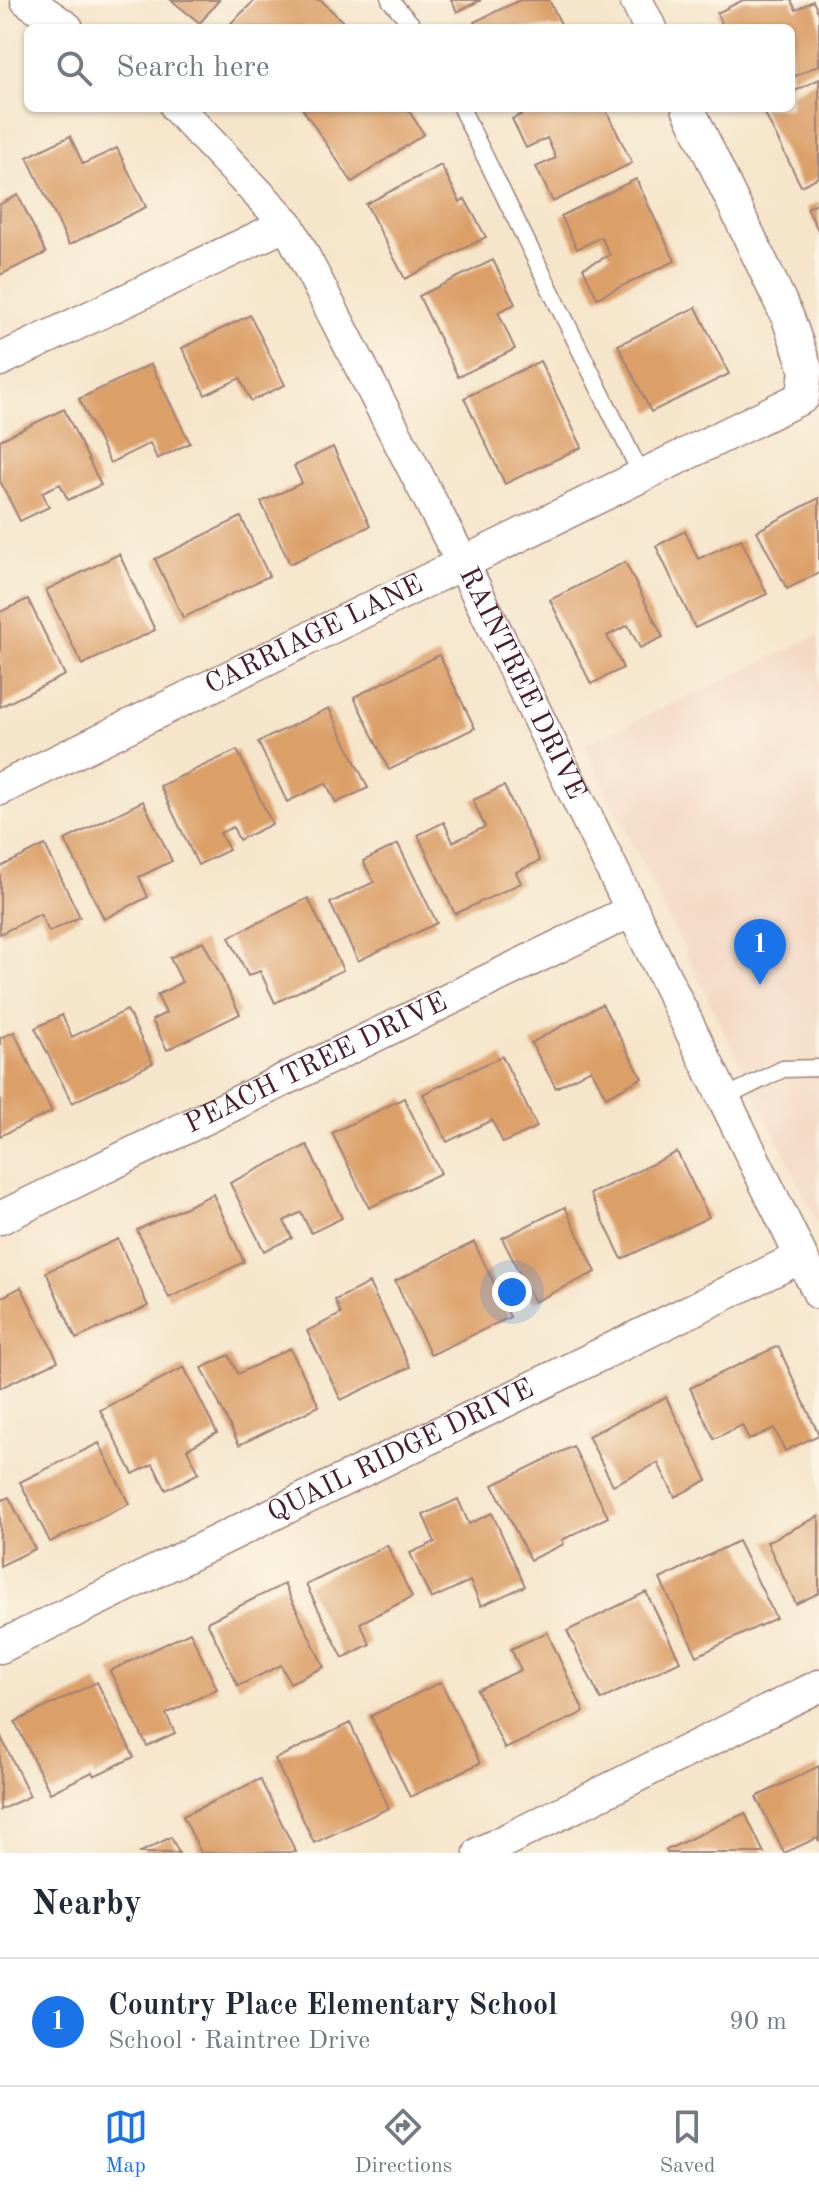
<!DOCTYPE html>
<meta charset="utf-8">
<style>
body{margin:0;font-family:"Old Standard TT",serif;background:#f2f2f3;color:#1f2937}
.you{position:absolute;left:512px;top:1292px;width:28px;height:28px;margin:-20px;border:6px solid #fff;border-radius:50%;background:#1a73e8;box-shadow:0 0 0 12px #1a73e833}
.badge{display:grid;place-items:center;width:52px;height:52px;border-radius:50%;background:#1a73e8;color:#fff;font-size:26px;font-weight:700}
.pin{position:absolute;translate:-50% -66px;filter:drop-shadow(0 2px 4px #0008)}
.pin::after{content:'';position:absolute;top:42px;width:28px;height:24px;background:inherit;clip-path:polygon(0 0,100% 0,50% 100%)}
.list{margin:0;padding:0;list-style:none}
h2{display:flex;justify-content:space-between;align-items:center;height:104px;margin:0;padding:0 32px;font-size:34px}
h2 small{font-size:26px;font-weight:400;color:#747a83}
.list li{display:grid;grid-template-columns:52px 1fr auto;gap:24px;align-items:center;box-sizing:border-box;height:128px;padding:0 32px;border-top:2px solid #e0e1e3}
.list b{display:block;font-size:30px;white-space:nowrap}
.list p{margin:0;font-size:26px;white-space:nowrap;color:#747a83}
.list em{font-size:26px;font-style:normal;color:#747a83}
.icon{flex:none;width:44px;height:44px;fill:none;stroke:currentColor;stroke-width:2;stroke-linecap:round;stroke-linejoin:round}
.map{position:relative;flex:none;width:819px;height:1853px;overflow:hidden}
.search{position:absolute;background:#fff;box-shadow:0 2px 6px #0004;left:24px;right:24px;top:24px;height:88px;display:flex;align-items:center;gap:20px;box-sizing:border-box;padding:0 28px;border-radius:12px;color:#747a83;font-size:30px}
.sheet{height:232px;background:#fff}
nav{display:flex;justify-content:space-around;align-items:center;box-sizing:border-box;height:112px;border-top:2px solid #e0e1e3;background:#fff;font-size:22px;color:#747a83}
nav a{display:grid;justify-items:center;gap:4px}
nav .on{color:#1a73e8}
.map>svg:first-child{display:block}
</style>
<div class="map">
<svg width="819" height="1853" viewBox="0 0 819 1853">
<rect width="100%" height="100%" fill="#fcf5e5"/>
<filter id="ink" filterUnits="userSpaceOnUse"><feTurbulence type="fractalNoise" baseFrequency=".0125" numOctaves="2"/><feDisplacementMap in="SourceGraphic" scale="16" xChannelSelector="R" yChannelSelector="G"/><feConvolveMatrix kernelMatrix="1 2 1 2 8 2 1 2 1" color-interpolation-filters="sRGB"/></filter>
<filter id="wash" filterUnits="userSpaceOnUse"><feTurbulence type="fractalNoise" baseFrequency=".006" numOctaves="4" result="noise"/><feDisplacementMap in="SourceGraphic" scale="32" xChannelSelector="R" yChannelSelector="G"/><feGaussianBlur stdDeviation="1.8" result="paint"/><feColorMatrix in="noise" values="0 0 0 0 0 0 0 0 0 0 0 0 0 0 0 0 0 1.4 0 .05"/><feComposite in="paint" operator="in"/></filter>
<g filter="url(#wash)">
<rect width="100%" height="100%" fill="#f5e5ca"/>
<polygon fill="#f3d4bf" points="819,635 819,1225 584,745"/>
<g id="blocks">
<g fill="#db9f67">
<polygon points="171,0 219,0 200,23"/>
<polygon points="255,0 321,0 347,26 226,28"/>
<polygon points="451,0 481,0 457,12"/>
<polygon points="520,0 549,0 563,28 476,28 474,22"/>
<polygon points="743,0 791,0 796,10 813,1 819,14 819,65 791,78 791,28 724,28 717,13"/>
<polygon points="819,79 819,177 801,186 762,108 791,108 791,93"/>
<polygon points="302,108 382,108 385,112 391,108 407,108 424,134 352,182"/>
<polygon points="534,108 605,108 632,163 553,202 536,167 556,158 547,138 526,148 512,119"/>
<polygon points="70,136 83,164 117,148 146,207 69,245 27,157"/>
<polygon points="441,165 460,202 465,199 486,237 405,279 366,204"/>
<polygon points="636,179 675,261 597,298 583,268 610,255 601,237 577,249 561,216"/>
<polygon points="18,195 46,253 0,275 0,204"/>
<polygon points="819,202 819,232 807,208"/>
<polygon points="493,260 515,304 498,312 515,349 458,377 419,296"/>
<polygon points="696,307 729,374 651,412 618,345"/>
<polygon points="250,315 285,385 251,401 240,378 205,395 182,348"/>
<polygon points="540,361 582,447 505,484 464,398"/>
<polygon points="151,364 190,443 157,459 150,443 110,463 79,399"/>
<polygon points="64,409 101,485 68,500 60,484 42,492 49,507 20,521 0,481 0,440"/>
<polygon points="333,447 370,526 290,564 261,502 302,483 294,466"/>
<polygon points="819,498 819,573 787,589 757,531"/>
<polygon points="241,517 269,576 183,618 155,559"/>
<polygon points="685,531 698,559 741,539 767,594 695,628 656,546"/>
<polygon points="119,554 155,630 82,665 46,590"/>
<polygon points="625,562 663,637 640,648 628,625 607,636 623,668 591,684 550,600"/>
<polygon points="28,599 65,675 0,707 0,612"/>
<polygon points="439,655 475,728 389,770 354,697"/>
<polygon points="329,708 368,788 336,803 326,783 287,802 258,742"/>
<polygon points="237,750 272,824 239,840 233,827 220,833 229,850 198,865 160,786"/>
<polygon points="504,786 540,861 516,872 521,883 455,914 418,835 444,822 453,842 485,827 473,800"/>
<polygon points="143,801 172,861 139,877 148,897 104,919 65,840"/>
<polygon points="398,844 437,923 358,961 330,903 374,882 363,861"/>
<polygon points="45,845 80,917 49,932 40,914 0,934 0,867"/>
<polygon points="308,898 343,970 275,1003 260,971 248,976 229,937"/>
<polygon points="203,941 240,1014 167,1050 152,1020 166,1013 157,995 182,982 170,958"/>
<polygon points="602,1004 642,1078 606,1097 591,1069 556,1088 531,1043"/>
<polygon points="127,1010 153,1063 72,1103 35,1028 62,1015 72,1037"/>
<polygon points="14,1032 52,1112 0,1136 0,1038"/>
<polygon points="502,1056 537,1127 503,1143 492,1120 447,1142 423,1094"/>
<polygon points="404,1098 441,1173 369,1208 332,1133"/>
<polygon points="307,1145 342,1218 311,1233 301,1212 284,1221 292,1238 264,1251 230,1183"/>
<polygon points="677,1152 709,1217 622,1259 590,1194"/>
<polygon points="213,1194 244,1262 169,1298 137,1230"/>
<polygon points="565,1207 596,1272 534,1302 502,1238"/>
<polygon points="118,1239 148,1306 76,1339 46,1272"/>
<polygon points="474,1242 510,1317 431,1355 395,1281"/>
<polygon points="369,1283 410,1367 341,1400 307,1331 341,1314 335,1300"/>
<polygon points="21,1287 58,1361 0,1388 0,1298"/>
<polygon points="778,1346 819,1435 785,1451 774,1428 749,1440 742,1425 714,1439 690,1388"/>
<polygon points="290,1348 319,1406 239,1445 202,1368 229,1355 238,1374"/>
<polygon points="184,1367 217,1433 187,1449 199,1473 166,1490 153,1464 133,1474 100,1410"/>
<polygon points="666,1397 707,1480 675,1497 658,1463 613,1485 588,1436"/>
<polygon points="99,1443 129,1504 50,1542 20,1482"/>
<polygon points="573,1446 608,1517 562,1540 564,1544 530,1560 493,1485"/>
<polygon points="9,1497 35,1549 0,1566 0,1501"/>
<polygon points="458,1499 469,1524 492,1513 525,1586 481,1606 470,1581 431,1599 410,1553 435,1542 423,1515"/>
<polygon points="819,1516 819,1593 796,1604 767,1542"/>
<polygon points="738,1541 776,1618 697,1656 660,1579"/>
<polygon points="387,1545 412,1597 360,1623 370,1644 343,1658 306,1585"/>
<polygon points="284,1584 324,1667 290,1683 281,1665 238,1686 207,1622"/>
<polygon points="646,1592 680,1661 601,1700 567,1631"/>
<polygon points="190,1632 217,1689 166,1714 175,1733 147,1746 110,1671"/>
<polygon points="547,1632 584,1712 505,1749 477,1690 521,1670 511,1649"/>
<polygon points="97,1682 134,1757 94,1776 92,1772 50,1793 15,1722"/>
<polygon points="441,1682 480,1763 410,1797 371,1716"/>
<polygon points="350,1723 389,1808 314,1843 275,1759"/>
<polygon points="0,1735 30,1796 0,1810"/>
<polygon points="819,1766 819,1842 817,1838 784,1853 756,1797"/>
<polygon points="260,1779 296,1852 201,1853 183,1816"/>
<polygon points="745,1813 764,1853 667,1853 666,1850"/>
<polygon points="171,1837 179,1853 139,1853"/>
</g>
</g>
</g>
<g filter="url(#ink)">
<use href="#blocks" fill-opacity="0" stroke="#a0827a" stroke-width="2"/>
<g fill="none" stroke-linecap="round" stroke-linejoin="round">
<defs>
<g id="service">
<polyline points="390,0 415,28"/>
<polyline points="461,108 642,476"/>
<polyline points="724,1098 783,1069 819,1068"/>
</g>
<g id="minor">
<polyline points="27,0 67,28"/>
<polyline points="636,0 650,28"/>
<path id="s1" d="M177,108L287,224L463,564L819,1293"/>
<polyline points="0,360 287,224"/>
<path id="s2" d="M0,789L803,397L806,369L788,318L688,108"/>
<path id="s3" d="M0,1218L633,910"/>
<path id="s4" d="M0,1647L801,1257"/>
<polyline points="480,1853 819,1686"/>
</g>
</defs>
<use href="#service" stroke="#a0827a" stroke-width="19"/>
<use href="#minor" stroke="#a0827a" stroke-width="35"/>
<use href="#service" stroke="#fff" stroke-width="16"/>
<use href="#minor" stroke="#fff" stroke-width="32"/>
</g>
</g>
<g text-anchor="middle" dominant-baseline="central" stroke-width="8" stroke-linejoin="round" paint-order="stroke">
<g font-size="28" fill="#4a1f2b" stroke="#fcf5e5">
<text stroke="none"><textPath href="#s2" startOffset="350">CARRIAGE LANE</textPath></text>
<text stroke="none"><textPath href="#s1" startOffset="676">RAINTREE DRIVE</textPath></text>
<text stroke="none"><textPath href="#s3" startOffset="352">PEACH TREE DRIVE</textPath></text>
<text stroke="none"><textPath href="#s4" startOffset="446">QUAIL RIDGE DRIVE</textPath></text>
</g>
</g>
</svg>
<div class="you"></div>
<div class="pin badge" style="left:760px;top:985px">1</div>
<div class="search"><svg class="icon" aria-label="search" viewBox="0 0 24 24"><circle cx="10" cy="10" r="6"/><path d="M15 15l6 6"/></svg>Search here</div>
</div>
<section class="sheet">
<h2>Nearby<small></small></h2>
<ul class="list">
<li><span class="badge">1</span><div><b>Country Place Elementary School</b><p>School · Raintree Drive</p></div><em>90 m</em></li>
</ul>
</section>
<nav>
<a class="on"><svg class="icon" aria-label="map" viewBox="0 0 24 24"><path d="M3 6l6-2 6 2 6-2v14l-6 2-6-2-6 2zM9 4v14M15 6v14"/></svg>Map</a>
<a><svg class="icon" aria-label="directions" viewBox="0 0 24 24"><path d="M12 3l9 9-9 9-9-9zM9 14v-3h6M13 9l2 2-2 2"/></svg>Directions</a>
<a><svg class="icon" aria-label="saved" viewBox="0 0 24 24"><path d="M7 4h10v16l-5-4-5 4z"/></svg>Saved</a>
</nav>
